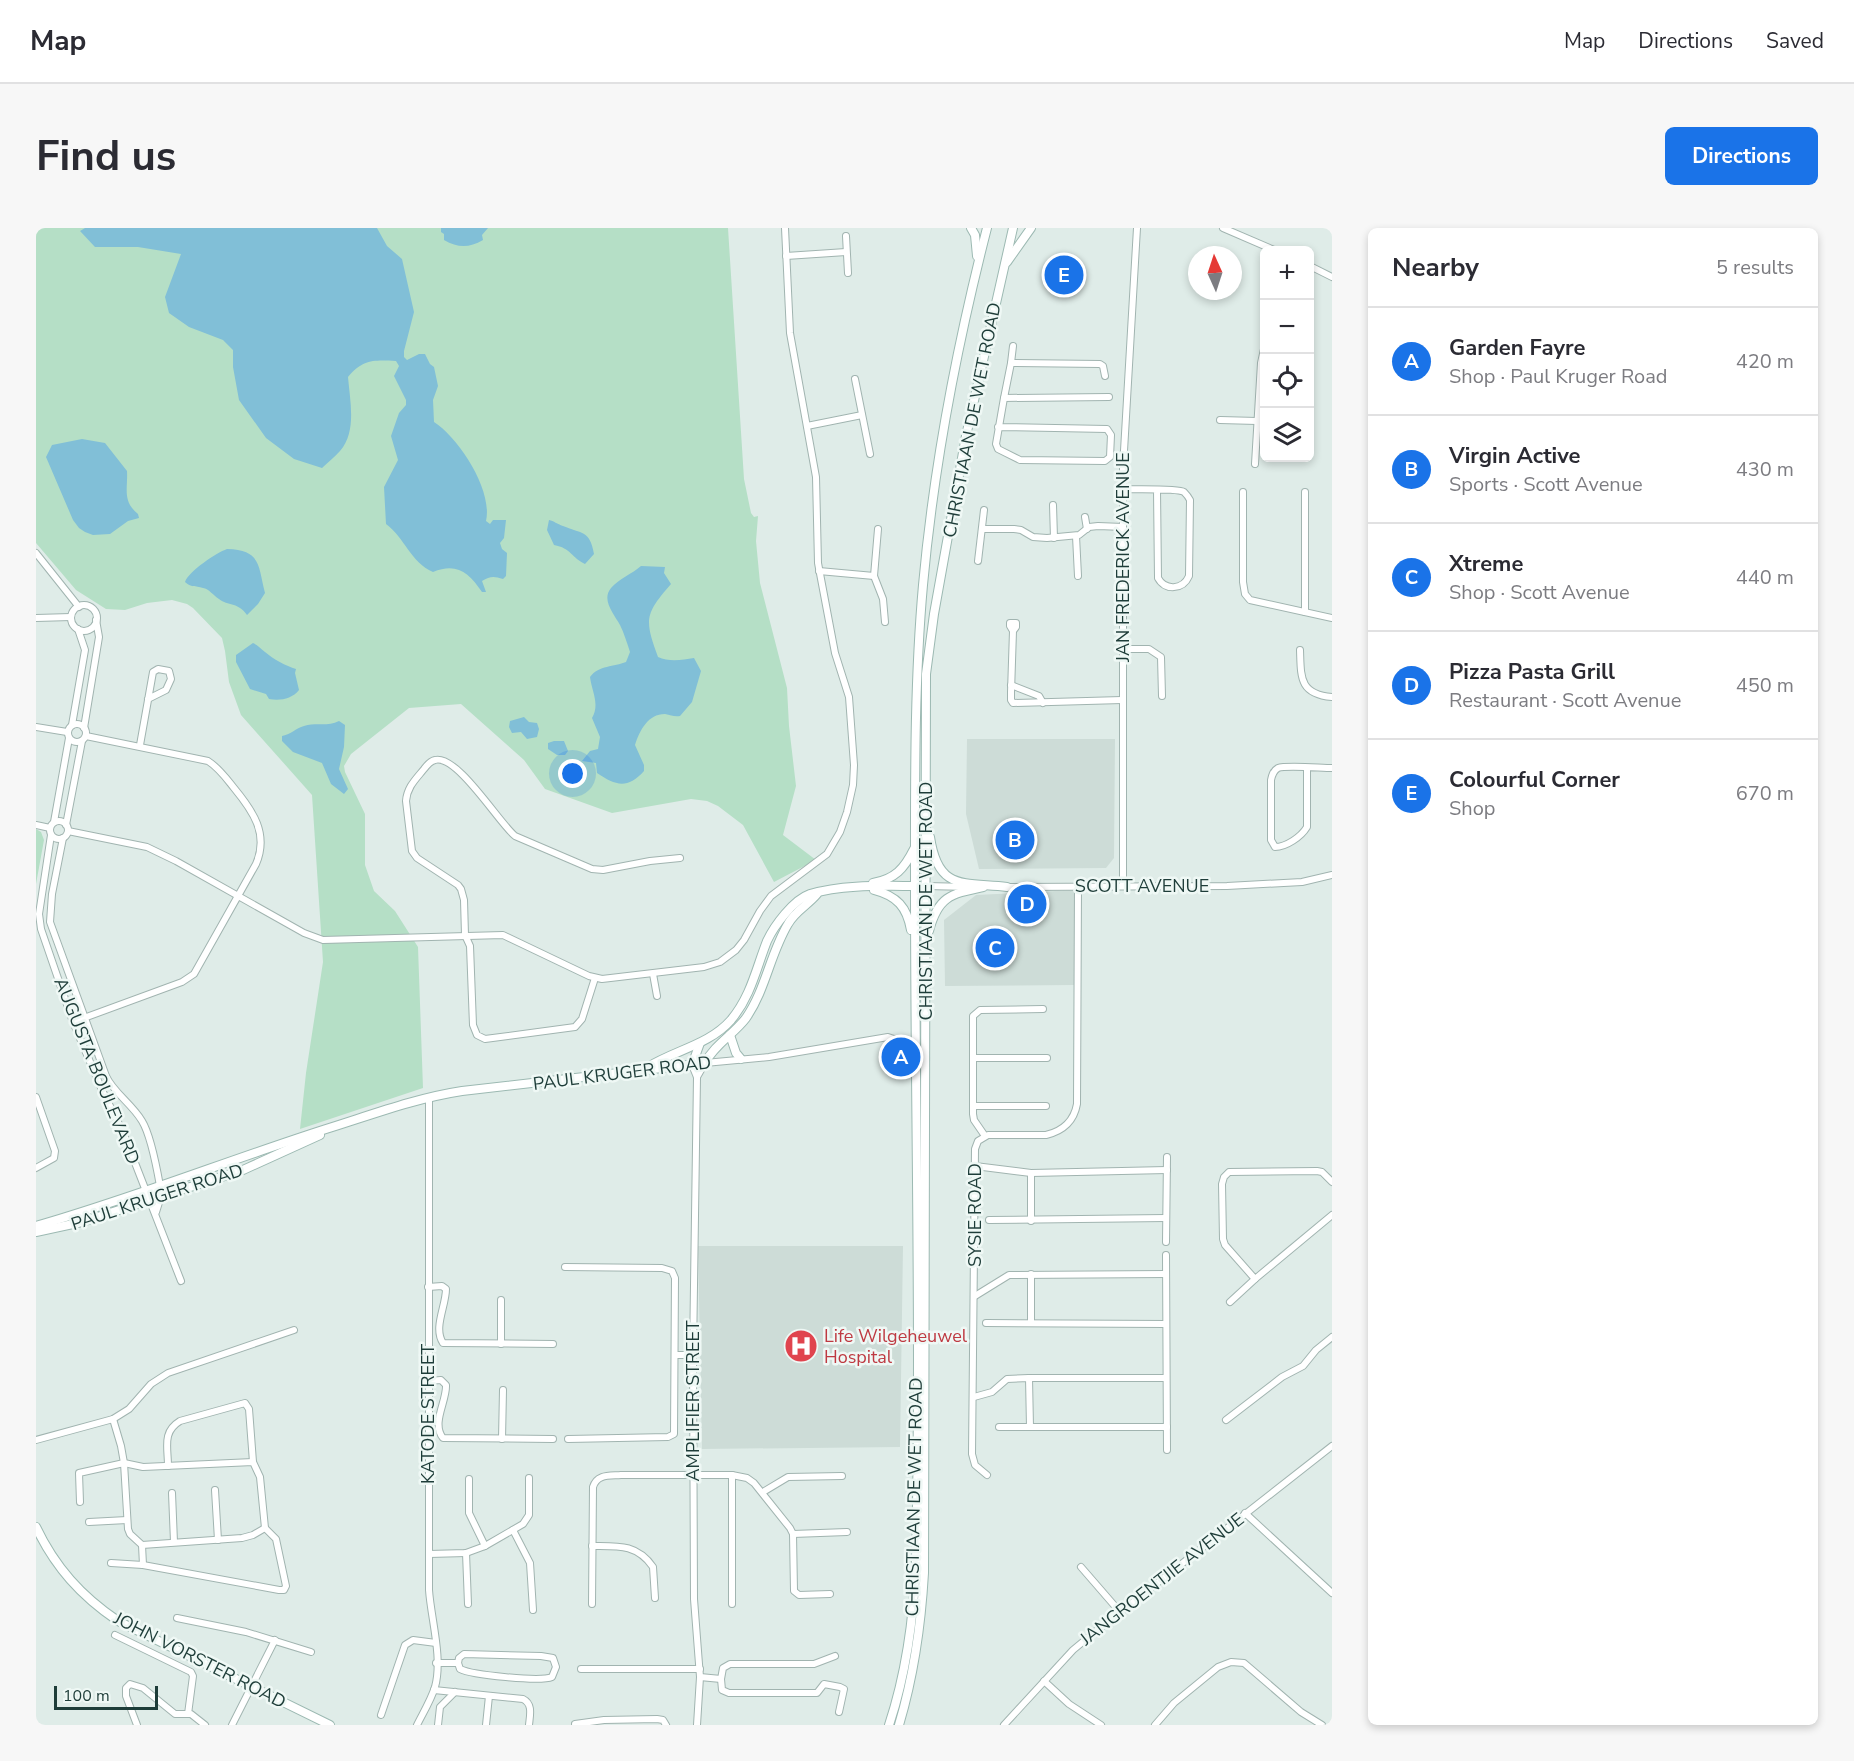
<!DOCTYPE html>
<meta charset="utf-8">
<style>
body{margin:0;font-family:"Nunito Sans",sans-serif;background:#f7f7f7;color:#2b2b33}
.controls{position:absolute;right:18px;top:18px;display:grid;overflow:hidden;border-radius:9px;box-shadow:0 3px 9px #0003}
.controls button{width:54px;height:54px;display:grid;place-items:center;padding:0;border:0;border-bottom:2px solid #e1e1e2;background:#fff;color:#2b2b33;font:30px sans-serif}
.compass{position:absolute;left:1152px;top:18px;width:54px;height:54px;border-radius:50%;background:#fff;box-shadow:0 3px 9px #0003;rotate:357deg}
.scale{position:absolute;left:18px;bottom:15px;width:104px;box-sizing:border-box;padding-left:6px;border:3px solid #1e3d39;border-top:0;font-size:16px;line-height:21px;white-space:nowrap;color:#1e3d39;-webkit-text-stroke:4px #eff8f5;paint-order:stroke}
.you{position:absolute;left:537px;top:546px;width:21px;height:21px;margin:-15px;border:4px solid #fff;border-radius:50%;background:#1a73e8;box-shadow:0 0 0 9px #1a73e833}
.badge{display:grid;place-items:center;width:39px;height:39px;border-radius:50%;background:#1a73e8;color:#fff;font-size:20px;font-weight:700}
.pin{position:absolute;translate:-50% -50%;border:3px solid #fff;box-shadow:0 2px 6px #0006}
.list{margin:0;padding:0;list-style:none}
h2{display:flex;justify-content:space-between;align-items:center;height:78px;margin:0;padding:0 24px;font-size:26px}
h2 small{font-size:20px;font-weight:400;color:#7c7c81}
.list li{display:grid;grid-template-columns:39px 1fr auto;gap:18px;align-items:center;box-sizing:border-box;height:108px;padding:0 24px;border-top:2px solid #e1e1e2}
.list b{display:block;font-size:22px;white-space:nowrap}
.list p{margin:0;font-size:20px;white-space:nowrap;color:#7c7c81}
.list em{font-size:20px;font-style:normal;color:#7c7c81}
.icon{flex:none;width:33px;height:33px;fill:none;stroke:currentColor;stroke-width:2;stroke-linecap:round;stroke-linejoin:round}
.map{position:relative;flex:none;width:1296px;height:1497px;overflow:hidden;border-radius:9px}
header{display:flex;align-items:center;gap:36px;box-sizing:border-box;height:84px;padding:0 30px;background:#fff;border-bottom:2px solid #e1e1e2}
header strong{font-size:28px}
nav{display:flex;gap:33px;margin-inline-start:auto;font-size:21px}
.intro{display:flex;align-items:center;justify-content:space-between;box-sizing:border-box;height:144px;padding:0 36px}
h1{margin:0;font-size:42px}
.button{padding:15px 27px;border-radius:9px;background:#1a73e8;color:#fff;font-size:21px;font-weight:700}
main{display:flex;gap:36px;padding:0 36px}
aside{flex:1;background:#fff;border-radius:9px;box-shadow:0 3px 9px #0003}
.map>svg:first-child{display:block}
</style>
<header>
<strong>Map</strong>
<nav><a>Map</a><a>Directions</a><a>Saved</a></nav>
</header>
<div class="intro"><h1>Find us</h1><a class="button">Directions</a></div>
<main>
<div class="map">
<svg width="1296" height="1497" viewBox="0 0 1296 1497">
<rect width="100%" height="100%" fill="#dfece8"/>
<g fill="#cddcd7">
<polygon points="931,511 1079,511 1078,630 1070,640 943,641 930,586"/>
<polygon points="1039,662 1038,757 909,758 908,692 940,667"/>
<polygon points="662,1018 867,1018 864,1219 666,1221"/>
</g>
<g fill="#b5dfc6">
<polygon points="0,0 692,0 708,251 715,285 718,289 722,288 720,313 724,355 751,460 753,498 760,558 747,607 780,632 738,654 707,597 682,578 671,573 655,571 576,585 509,561 488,532 425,476 373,480 315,526 308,538 309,544 329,586 329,637 338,663 359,683 382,719 387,860 264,901 270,845 287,734 276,567 205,487 193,454 189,423 186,410 157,380 151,376 136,372 111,375 89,382 70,381 40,362 0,315"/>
<polygon points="0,601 5,604 8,612 0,656"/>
</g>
<g fill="#81bfd7">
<path d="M49,0H341L351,18L366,31L378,84L368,123V129L371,132L383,126H389L394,136L398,139L402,158L397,172L398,194C423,210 457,262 450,293L454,296L457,292H470L468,310L464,315L466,321L471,325L470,348L467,351C458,348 454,348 446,353L450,364H446C433,345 421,334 397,344C374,334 369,310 350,296L348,259L362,232L355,208L363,185L370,177V172L358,148L363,138L360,133C338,132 327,131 312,149C314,173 321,204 304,223C299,229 292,234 286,240L258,231L230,210L203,172L197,139V122L187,112L153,99L133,85L129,69L145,26L102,19H59L44,3Z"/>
<path d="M405,0H452L446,7L447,12C433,20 422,20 408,12V6L405,4Z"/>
<path d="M46,211L69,215L91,243C92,261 86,273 102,286L103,290L92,293L74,306L57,307L49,304L43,300L37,292L10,229L16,217Z"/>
<path d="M513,292C518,293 521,296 527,298C546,306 554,302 558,326L549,336C536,330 535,320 518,317L511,302Z"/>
<path d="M191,321C225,322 222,337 229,365L222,376L211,387C202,374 192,378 183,371C177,367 173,361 167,360C159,357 155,360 149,354C153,343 180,325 191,321Z"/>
<path d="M605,338L629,339L628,345L635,356C609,386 608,391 622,429C633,434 646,432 658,430L665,443L656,474L644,488C638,489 635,487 629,486C612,486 604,502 599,517L608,537V543C591,562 579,557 561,545L560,535L546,533L554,523L562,521L564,509L556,490C564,476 556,464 554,449C563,437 578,439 590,434L594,424C591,415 588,405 584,397C578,386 565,372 575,360C584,350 596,346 605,338Z"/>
<path d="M217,415C222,417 224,420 229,424C237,431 250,438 260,441L259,445L263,462C256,471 244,473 233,471L230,466L214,461L200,434V427Z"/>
<polygon points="488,489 493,494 501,495 503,501 501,509 491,511 485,504 476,505 473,499 474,493"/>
<path d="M303,493L309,497L308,519L303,541L312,561L308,566L295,556L286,535L257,524L246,513V508C254,507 260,500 268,498C280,494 292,499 303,493Z"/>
<polygon points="518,513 528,513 532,523 529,527 521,527 512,521 512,515"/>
</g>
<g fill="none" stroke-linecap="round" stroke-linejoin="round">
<defs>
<g id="street">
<polyline points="1187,0 1238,22"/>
<polyline points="810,8 812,45"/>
<polyline points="750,28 810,24"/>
<polyline points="1274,38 1296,49"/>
<polyline points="975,135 977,118"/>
<polyline points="1069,148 1067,138 1064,136 975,135 968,170 1073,169"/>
<polyline points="819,151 834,226"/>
<polyline points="1184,192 1221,193"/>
<polyline points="771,198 826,187"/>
<polyline points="962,199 1071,201 1075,207 1074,229 1069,233 984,232 962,221 960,216 968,170"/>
<polyline points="1219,236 1225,135 1228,121"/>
<path d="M1087,261C1098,262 1141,260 1148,264C1150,266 1153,270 1154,272L1153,348C1147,362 1129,363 1122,350L1121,262"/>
<polyline points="1207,264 1207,354 1209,366 1214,372 1296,390"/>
<polyline points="1269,264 1269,384"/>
<polyline points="1017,277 1018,310"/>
<polyline points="1049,289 1051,301"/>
<polyline points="946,301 978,301 985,302 997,309 1011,310 1043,307 1053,299 1062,298 1087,299"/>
<polyline points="1040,308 1042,348"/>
<polyline points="0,325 43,379"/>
<polyline points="942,333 948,282"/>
<polyline points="783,343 838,348 842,301"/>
<polyline points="838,348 847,371 849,394"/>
<circle cx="48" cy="390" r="13"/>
<polyline points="0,390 35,389"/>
<polyline points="977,403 980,399 980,395 974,395 974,398 977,403 975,464 975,472 977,475 1086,472"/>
<polyline points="1087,421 1113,421 1125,429 1126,468"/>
<path d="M1264,422C1265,449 1263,466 1296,469"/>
<polyline points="975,457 1003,468 1007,475"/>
<circle cx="41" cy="505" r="9"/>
<polyline points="36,497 49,422 42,401"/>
<polyline points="0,499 31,504"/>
<polyline points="48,500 63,409 60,392"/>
<polyline points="104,517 117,444 122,441 133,443 135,451 130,462 112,471"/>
<path d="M1271,540V599C1265,609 1250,619 1239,619L1235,612V552C1236,547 1237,543 1242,540C1250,537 1285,540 1296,540"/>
<circle cx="23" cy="602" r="9"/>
<polyline points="18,594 33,510"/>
<polyline points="0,597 14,600"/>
<polyline points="30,597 46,513"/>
<polyline points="32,603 111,619 140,633 268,705 287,712 467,707 553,748 566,751 668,739 684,734 700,722 708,712 724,683 735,668 791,626 804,604 811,584 817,557 818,537 813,469 799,425 782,335 780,249 754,105 749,0"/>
<polyline points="15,607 3,686 5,701 37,794 66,862 87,904 145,1053"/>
<path d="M27,610L16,666L14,694L70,848C77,864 96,876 106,893C114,906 121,941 124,958L125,968L120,984"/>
<polyline points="1087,657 1087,240 1101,0"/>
<polyline points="890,658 934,659"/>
<polyline points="968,659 1191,658 1266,654 1296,647"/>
<polyline points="617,746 621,768"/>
<path d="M559,750L546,791L539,799L449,811L441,807L437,797L434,718L429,707L428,672L425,661L422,657L381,630L376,623L370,573C371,559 380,551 388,541C391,537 394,533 399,532C421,526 463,595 479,608L556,641L567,642L614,633L644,630"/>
<path d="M37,794L146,754L158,746L220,636C233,606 217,583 198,560C190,550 183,540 172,533L50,508"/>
<polyline points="937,830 1011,830"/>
<polyline points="656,837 661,849 657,1127 658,1371 664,1449 661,1497"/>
<polyline points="661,849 669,835 733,829 852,809 858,811 863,821"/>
<polyline points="0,869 19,923 18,930 0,940"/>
<polyline points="937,878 1010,878"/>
<polyline points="949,908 938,892 937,886 937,788 944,782 1007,781"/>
<polyline points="939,938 995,945 1131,942"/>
<polyline points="995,945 995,993"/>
<polyline points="1296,954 1286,944 1281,943 1193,944 1188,949 1186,956 1187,1011 1189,1017 1219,1051 1296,987"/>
<polyline points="953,992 1130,990"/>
<polyline points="1130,1014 1131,929"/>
<polyline points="1130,1027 1131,1222"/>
<polyline points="529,1039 626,1040 636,1043 639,1050 638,1206 632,1209 532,1211"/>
<polyline points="995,1046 995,1095"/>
<path d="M392,1059L406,1058L410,1061C410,1078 397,1100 407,1115L517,1116"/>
<polyline points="939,1068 973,1047 1130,1046"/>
<polyline points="465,1072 465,1116"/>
<polyline points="1194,1074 1219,1051"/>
<polyline points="950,1095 1130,1096"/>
<polyline points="639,1127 657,1127"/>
<polyline points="993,1150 1130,1150"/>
<path d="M392,1153L405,1152L410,1157C411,1173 395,1195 407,1210L517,1211"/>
<polyline points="938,1169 956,1164 971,1151 993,1150 994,1199"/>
<polyline points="77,1191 85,1218 88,1235 92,1301 94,1306 106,1317 107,1337"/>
<polyline points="1190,1192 1246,1149 1267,1138 1280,1122 1296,1109"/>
<polyline points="963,1199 1131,1199"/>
<polyline points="466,1211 467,1162"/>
<polyline points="0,1212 77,1191 93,1181 115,1156 132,1145 258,1102"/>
<path d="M132,1238C132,1219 126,1204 144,1193L209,1175L213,1181L217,1234"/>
<path d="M951,1247L939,1237L936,1226L939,921L942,913L952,907H1010C1027,903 1038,893 1041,876L1042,658"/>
<polyline points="433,1251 433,1285 449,1318"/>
<polyline points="179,1262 182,1312"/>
<polyline points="727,1264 752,1249 806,1248"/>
<polyline points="136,1265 138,1314"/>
<polyline points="44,1274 43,1245 88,1235 107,1239 217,1234 224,1249 229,1300 240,1311 250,1358 248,1362 243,1362 107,1337 75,1335"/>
<polyline points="1209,1285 1296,1365"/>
<polyline points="53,1294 91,1292"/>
<polyline points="477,1302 494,1335 497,1382"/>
<polyline points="757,1306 811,1304"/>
<polyline points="106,1317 206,1310 217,1307 229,1300"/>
<path d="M556,1318C582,1318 601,1316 617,1339L619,1370"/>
<polyline points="430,1325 432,1376"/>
<polyline points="393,1326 430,1325 449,1318 487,1296 493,1287 493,1250"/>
<polyline points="1045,1339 1084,1384"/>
<path d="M556,1376L557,1259C561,1246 573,1248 585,1247H696L711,1250L718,1255L754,1300L757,1306L758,1363L763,1367L794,1366"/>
<polyline points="696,1376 696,1247"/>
<polyline points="141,1390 210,1404 275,1424"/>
<polyline points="79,1407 155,1444 157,1448 152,1486"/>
<path d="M400,1435H422L423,1430L428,1426L505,1428L517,1430L520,1439L516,1449C504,1454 436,1447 424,1441L422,1435"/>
<polyline points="545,1441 664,1441"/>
<polyline points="664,1449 685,1451 687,1440 694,1436 778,1436 799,1428"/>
<polyline points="685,1451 686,1462 693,1465 781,1465 788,1456 804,1459 808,1461 803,1484"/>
<polyline points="1008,1453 1033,1476 1065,1497"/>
<path d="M398,1462L487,1471C497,1476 494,1487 493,1497"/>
<polyline points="345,1487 369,1417 377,1412 400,1415"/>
<polyline points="539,1496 568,1492 621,1491 627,1492 630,1497"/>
<polyline points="101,1497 90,1468 90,1460 94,1456 107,1460 139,1486 155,1486 169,1497"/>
<polyline points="196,1497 239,1412"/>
<path d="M381,1497C387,1485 395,1472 399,1459C407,1430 395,1391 393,1362V870"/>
<polyline points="402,1497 404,1479 419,1464"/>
<polyline points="450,1497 453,1468"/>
<polyline points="968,1497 1037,1422 1060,1403 1296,1218"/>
<polyline points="1119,1497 1138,1475 1182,1439 1195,1434 1208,1435 1265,1484 1286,1497"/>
</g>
<g id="secondary">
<polyline points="935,0 939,7 941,28"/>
<polyline points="971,34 995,0"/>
<path d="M894,609C902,663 927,654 971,659"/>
<path d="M837,655C859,651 868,641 878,621"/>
<path d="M838,662C861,668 871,679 875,702"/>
<path d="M893,703C902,668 915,666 947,659"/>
<polyline points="694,807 700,825 705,831"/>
<polyline points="656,837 664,815"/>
<path d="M612,839C639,822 673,817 695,792C715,768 720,741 731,713C738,698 757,672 774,666C808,656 847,658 883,658"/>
<path d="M0,998C98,970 193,932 290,901C335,887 380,870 426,863L669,835C678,817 698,806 710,790C730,761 734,726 752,696C759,683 772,677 781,666"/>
<polyline points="0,1004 46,994 207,942 284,907"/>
<path d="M0,1299C19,1339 45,1368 82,1393L294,1497"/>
<path d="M853,1497C871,1443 878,1388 880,1332C885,1108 879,883 879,659C879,559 878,457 887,357C898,236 921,117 951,0"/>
<path d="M863,1497C878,1447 885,1397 888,1345L890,446L898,386L930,208L977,0"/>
</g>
</defs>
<use href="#street" stroke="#a1b4b0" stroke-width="8"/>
<use href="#secondary" stroke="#9cb9b2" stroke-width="10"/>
<use href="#street" stroke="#fff" stroke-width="6"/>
<use href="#secondary" stroke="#fff" stroke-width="8"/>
</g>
<defs>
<symbol id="hospital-disc" viewBox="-11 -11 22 22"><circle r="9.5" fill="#e0444e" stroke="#eff8f5"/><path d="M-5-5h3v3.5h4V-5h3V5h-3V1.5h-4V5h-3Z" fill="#fff"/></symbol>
</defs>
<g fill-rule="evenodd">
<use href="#hospital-disc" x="746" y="1099" width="38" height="38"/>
</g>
<g text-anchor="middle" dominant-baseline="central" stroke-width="5" stroke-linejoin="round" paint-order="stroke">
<g font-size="18" fill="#1e3d39" stroke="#eff8f5">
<text transform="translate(936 192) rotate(-79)">CHRISTIAAN DE WET ROAD</text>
<text transform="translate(1087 329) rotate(-90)">JAN FREDERICK AVENUE</text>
<text x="1106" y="658">SCOTT AVENUE</text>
<text transform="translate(890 673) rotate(-90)">CHRISTIAAN DE WET ROAD</text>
<text transform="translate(61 843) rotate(68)">AUGUSTA BOULEVARD</text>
<text transform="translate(586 845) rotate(-7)">PAUL KRUGER ROAD</text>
<text transform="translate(121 969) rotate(-18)">PAUL KRUGER ROAD</text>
<text transform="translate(939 987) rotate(-90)">SYSIE ROAD</text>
<text transform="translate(657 1173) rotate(-90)">AMPLIFIER STREET</text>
<text transform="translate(392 1186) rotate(-90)">KATODE STREET</text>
<text transform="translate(878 1269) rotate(-89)">CHRISTIAAN DE WET ROAD</text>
<text transform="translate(1126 1351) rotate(-38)">JANGROENTJIE AVENUE</text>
<text transform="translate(164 1432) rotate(27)">JOHN VORSTER ROAD</text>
</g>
<g font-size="18" fill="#be3a42" stroke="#eff8f5" text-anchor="start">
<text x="788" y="1108">Life Wilgeheuwel<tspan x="788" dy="21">Hospital</tspan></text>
</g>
</g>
</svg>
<div class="controls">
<button>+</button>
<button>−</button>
<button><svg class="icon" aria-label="locate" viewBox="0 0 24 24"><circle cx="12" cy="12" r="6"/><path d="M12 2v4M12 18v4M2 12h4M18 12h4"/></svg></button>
<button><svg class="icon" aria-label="layers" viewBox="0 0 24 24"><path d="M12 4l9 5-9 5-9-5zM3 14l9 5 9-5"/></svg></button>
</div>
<svg class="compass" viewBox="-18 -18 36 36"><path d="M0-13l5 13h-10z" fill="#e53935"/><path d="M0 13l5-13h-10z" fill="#7c7c81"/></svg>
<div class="scale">100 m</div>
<div class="you"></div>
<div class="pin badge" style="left:865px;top:829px">A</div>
<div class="pin badge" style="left:979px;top:612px">B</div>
<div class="pin badge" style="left:959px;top:720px">C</div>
<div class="pin badge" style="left:991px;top:676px">D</div>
<div class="pin badge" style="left:1028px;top:47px">E</div>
</div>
<aside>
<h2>Nearby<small>5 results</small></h2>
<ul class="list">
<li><span class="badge">A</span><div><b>Garden Fayre</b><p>Shop · Paul Kruger Road</p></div><em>420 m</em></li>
<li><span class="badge">B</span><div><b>Virgin Active</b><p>Sports · Scott Avenue</p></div><em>430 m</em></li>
<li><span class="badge">C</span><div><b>Xtreme</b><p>Shop · Scott Avenue</p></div><em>440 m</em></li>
<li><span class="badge">D</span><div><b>Pizza Pasta Grill</b><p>Restaurant · Scott Avenue</p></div><em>450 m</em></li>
<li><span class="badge">E</span><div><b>Colourful Corner</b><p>Shop</p></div><em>670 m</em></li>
</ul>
</aside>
</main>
